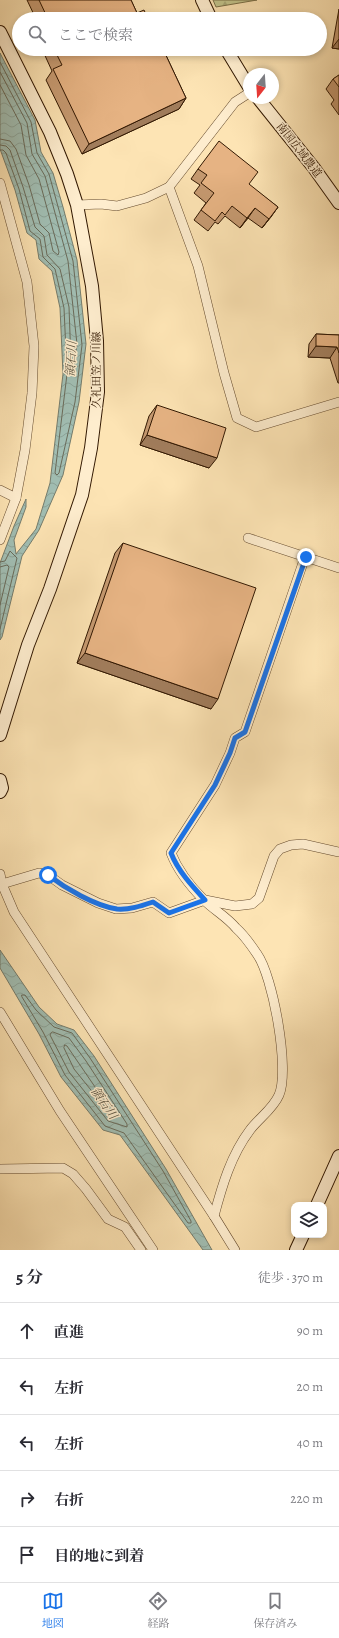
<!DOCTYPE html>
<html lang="ja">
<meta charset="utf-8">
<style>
body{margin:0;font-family:Alegreya,"Noto Serif JP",serif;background:#f7f7f7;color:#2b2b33}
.controls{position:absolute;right:12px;bottom:12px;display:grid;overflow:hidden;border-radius:8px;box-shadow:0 2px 6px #0003}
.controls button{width:36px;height:36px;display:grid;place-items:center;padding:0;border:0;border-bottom:1px solid #e1e1e2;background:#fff;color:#2b2b33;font:20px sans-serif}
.compass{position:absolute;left:243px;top:68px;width:36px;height:36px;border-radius:50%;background:#fff;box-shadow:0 2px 6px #0003;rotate:197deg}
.stop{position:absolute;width:12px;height:12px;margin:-9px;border:3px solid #1a73e8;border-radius:50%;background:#fff}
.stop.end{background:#1a73e8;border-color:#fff;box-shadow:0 1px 4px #0008}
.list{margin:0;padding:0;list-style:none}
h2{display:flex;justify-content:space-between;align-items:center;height:52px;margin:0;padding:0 16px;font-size:17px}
h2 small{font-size:13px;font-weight:400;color:#7c7c81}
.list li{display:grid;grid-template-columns:26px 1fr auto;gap:12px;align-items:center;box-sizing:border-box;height:56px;padding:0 16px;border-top:1px solid #e1e1e2}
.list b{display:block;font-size:15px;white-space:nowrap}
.list em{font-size:13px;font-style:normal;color:#7c7c81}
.icon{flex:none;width:22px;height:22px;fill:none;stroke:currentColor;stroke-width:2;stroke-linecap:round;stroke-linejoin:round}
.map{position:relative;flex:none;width:339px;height:1250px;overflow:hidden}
.search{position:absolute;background:#fff;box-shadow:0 2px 6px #0003;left:12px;right:12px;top:12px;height:44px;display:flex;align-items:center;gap:10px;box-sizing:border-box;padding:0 14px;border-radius:22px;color:#7c7c81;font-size:15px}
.sheet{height:332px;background:#fff}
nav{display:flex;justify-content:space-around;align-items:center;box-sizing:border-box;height:56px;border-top:1px solid #e1e1e2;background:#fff;font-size:11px;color:#7c7c81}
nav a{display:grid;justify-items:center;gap:2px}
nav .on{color:#1a73e8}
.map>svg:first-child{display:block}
</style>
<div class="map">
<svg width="339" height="1250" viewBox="0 0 339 1250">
<defs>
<pattern id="forest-firs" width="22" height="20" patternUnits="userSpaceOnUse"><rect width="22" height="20" fill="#c2c48b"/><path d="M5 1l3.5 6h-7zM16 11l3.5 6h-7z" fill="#a7a876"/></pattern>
<pattern id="water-waves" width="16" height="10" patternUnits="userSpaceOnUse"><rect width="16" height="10" fill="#a1beb3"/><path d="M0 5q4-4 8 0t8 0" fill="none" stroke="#8ba398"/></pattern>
</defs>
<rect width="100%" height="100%" fill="#fde4b4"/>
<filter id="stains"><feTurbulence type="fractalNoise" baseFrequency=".005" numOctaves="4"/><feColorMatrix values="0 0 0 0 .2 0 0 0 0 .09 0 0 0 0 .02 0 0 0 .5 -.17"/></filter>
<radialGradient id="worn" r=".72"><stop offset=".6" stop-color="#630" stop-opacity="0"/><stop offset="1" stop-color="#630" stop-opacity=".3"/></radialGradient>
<polygon fill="url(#forest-firs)" stroke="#7a6e46" points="213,0 257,0 216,7"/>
<g fill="url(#water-waves)" stroke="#757c6c">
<polygon points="0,53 35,120 41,152 53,173 63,207 77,260 86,344 79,402 63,475 39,530 22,556 2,637 0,640 0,563 14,526 26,499 26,507 14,540 16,554 36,529 50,483 63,374 60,308 52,271 39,259 36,240 27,233 15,190 0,149"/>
<polygon points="0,950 39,1007 57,1024 74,1030 94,1056 166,1169 212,1250 203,1250 120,1135 103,1130 61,1077 39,1034 0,968"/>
</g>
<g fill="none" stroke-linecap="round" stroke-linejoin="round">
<g stroke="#6a6b5a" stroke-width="1">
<polyline points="0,62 31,122 37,153 49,174 73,261 82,345 75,402 59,473 57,475 55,473 67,374 64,308 55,269 43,257 40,239 30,231 19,189 6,153 3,150 0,150"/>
<polyline points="0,72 27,123 32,154 45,176 68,261 77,344 74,364 71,362 69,307 60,269 47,255 44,236 35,227 23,187 10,150 6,146 0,145"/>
<polyline points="0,85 21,125 26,155 39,179 59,252 58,255 53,251 49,233 40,224 29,185 16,149 10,141 0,139"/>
<polyline points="0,562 5,561 10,551 17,558 0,629"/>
<polyline points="0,567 7,565 9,567 0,605"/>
<polygon points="22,995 25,995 36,1010 54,1027 72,1033 90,1058 163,1171 191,1221 191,1223 188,1223 124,1133 105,1126 65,1075 43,1032 22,997"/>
<polygon points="53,1032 69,1038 86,1061 127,1124 127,1127 108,1121 69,1072 50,1035 51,1033"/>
<polygon points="65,1045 67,1046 106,1103 105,1106 103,1105 74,1069 64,1048"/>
</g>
<defs>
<g id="street">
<polyline points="0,183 27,282 34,346 32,393 25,450 16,498 0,540"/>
<polyline points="169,187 235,102 249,93"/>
<polyline points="77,205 101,204 117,206 146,198 169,187 198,266 224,373 237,418 256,427 339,402"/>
<polyline points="0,490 16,498"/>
<polyline points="248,538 339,568"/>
<polyline points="0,874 2,884 14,912 214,1216 235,1250"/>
<polyline points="2,884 39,873 48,875 62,885 98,903 116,909 132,908 153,902 169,913 205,900 235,906 252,904 259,898 274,856 280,849 291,845 303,844 339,852"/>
<polyline points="0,1012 60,1111 153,1250"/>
<polyline points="0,1169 63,1168 73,1174 86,1189 108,1219 125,1227 141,1250"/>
<path d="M214,1216C222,1186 231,1155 250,1130C259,1118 273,1109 279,1095C290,1070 273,976 257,954C251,945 244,935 236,928C227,917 214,910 204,900C191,887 178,871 171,853L215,785L230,753L235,738L245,732L305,557"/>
</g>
<g id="secondary">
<polyline points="202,0 211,19"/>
<polyline points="0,32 50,132 67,174 77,205 92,286 97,341 98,392 91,448 82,495 50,589 28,645 0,735"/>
<polyline points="226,49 249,87"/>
<polyline points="258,98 314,168 339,203"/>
<polyline points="0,780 2,788 0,792"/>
<polyline points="317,1205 339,1156"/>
<polyline points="296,1250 303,1235"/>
</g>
</defs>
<use href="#street" stroke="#654b2e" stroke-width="10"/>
<use href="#secondary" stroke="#321802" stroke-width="14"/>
<use href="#street" stroke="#feedce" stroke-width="9"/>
<use href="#secondary" stroke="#feedce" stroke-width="12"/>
</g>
<g fill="#c69a71" stroke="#321802">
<polygon points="27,0 131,0 137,13 148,19 36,19"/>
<polygon points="339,9 339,49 332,48"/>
<polygon points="42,49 163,49 186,98 179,109 82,154 46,80 52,71"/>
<polygon points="339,75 339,115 331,104 334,100 326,89 333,79"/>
<polygon points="198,169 249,185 278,207 262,228 248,218 240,228 225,216 218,224 215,222 208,231 194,220 206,203 194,193 200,185 191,179"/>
<polygon points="316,334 339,335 339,383 338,383 330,358 308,357 309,344"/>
<polygon points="157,405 209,468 140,445 149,416"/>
<polygon points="123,543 211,709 77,663 115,553"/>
</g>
<g fill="#a17d5c" stroke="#321802">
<polygon points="339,39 339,49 332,48"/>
<polygon points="186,98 179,109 82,154 89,144"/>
<polygon points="278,207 271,217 262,228 269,219"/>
<polygon points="255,208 248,218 240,228 247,218"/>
<polygon points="316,346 337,347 330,358 308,357"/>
<polygon points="147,435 217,458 209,468 140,445"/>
<polygon points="85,653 218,699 211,709 77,663"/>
</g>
<g fill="#e6b383" stroke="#321802">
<polygon points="39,0 131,0 137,13 144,10 148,19 48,19"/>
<polygon points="54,49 163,49 186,98 89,144 53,69 62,65"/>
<polygon points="339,75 339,87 333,79"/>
<polygon points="219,141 258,172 249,184 278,207 269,219 255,208 247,218 232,206 225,215 222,212 215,221 201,210 214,193 201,183 207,175 198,169"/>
<polygon points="316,334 339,335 339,353 337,347 316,346"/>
<polygon points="157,405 226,428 217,458 147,435"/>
<polygon points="123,543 256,588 218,699 85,653"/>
</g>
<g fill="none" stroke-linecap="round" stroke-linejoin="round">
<path stroke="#1a73e8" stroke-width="5" d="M48,875C65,888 95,906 117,909C129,910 141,906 153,902L169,913L205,900C192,886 178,871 171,853L215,785L230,753L235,738L245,732L306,557"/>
</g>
<g text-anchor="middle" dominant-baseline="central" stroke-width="3" stroke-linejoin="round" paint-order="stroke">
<g font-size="11" fill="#321802" stroke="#feedce">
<text transform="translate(299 150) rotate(52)">南国広域農道</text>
<text transform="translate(96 370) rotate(-90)">久礼田笠ノ川線</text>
</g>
<g font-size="12" font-style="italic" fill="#595240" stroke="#feedce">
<text transform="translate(71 359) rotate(-87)">領石川</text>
<text transform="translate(104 1103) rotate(55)">領石川</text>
</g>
</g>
<rect width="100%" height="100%" filter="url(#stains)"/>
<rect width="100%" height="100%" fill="url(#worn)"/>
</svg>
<div class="controls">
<button><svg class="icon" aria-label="layers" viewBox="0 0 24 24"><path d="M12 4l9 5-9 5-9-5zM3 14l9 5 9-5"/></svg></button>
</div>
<svg class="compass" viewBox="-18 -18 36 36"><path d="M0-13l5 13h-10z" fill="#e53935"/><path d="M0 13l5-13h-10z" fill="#7c7c81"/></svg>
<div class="stop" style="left:48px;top:875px"></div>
<div class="stop end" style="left:306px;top:557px"></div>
<div class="search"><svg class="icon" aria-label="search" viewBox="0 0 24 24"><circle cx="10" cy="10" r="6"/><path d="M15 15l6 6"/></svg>ここで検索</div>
</div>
<section class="sheet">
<h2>5 分<small>徒歩 · 370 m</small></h2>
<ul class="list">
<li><svg class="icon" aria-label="ahead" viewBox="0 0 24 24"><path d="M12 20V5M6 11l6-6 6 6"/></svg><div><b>直進</b></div><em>90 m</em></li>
<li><svg class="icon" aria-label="left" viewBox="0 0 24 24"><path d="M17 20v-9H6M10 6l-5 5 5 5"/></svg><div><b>左折</b></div><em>20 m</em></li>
<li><svg class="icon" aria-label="left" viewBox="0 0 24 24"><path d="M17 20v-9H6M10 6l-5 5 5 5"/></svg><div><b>左折</b></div><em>40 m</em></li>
<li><svg class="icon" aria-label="right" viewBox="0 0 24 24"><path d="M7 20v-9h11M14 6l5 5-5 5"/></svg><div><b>右折</b></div><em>220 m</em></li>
<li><svg class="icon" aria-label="arrive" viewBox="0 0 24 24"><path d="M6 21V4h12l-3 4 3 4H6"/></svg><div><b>目的地に到着</b></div></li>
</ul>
</section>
<nav>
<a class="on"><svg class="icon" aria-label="map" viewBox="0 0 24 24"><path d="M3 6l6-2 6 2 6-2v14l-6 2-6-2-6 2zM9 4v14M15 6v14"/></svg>地図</a>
<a><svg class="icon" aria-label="directions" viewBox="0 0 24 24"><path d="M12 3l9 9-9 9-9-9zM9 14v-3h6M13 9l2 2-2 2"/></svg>経路</a>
<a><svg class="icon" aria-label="saved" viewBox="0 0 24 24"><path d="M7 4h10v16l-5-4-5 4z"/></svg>保存済み</a>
</nav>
